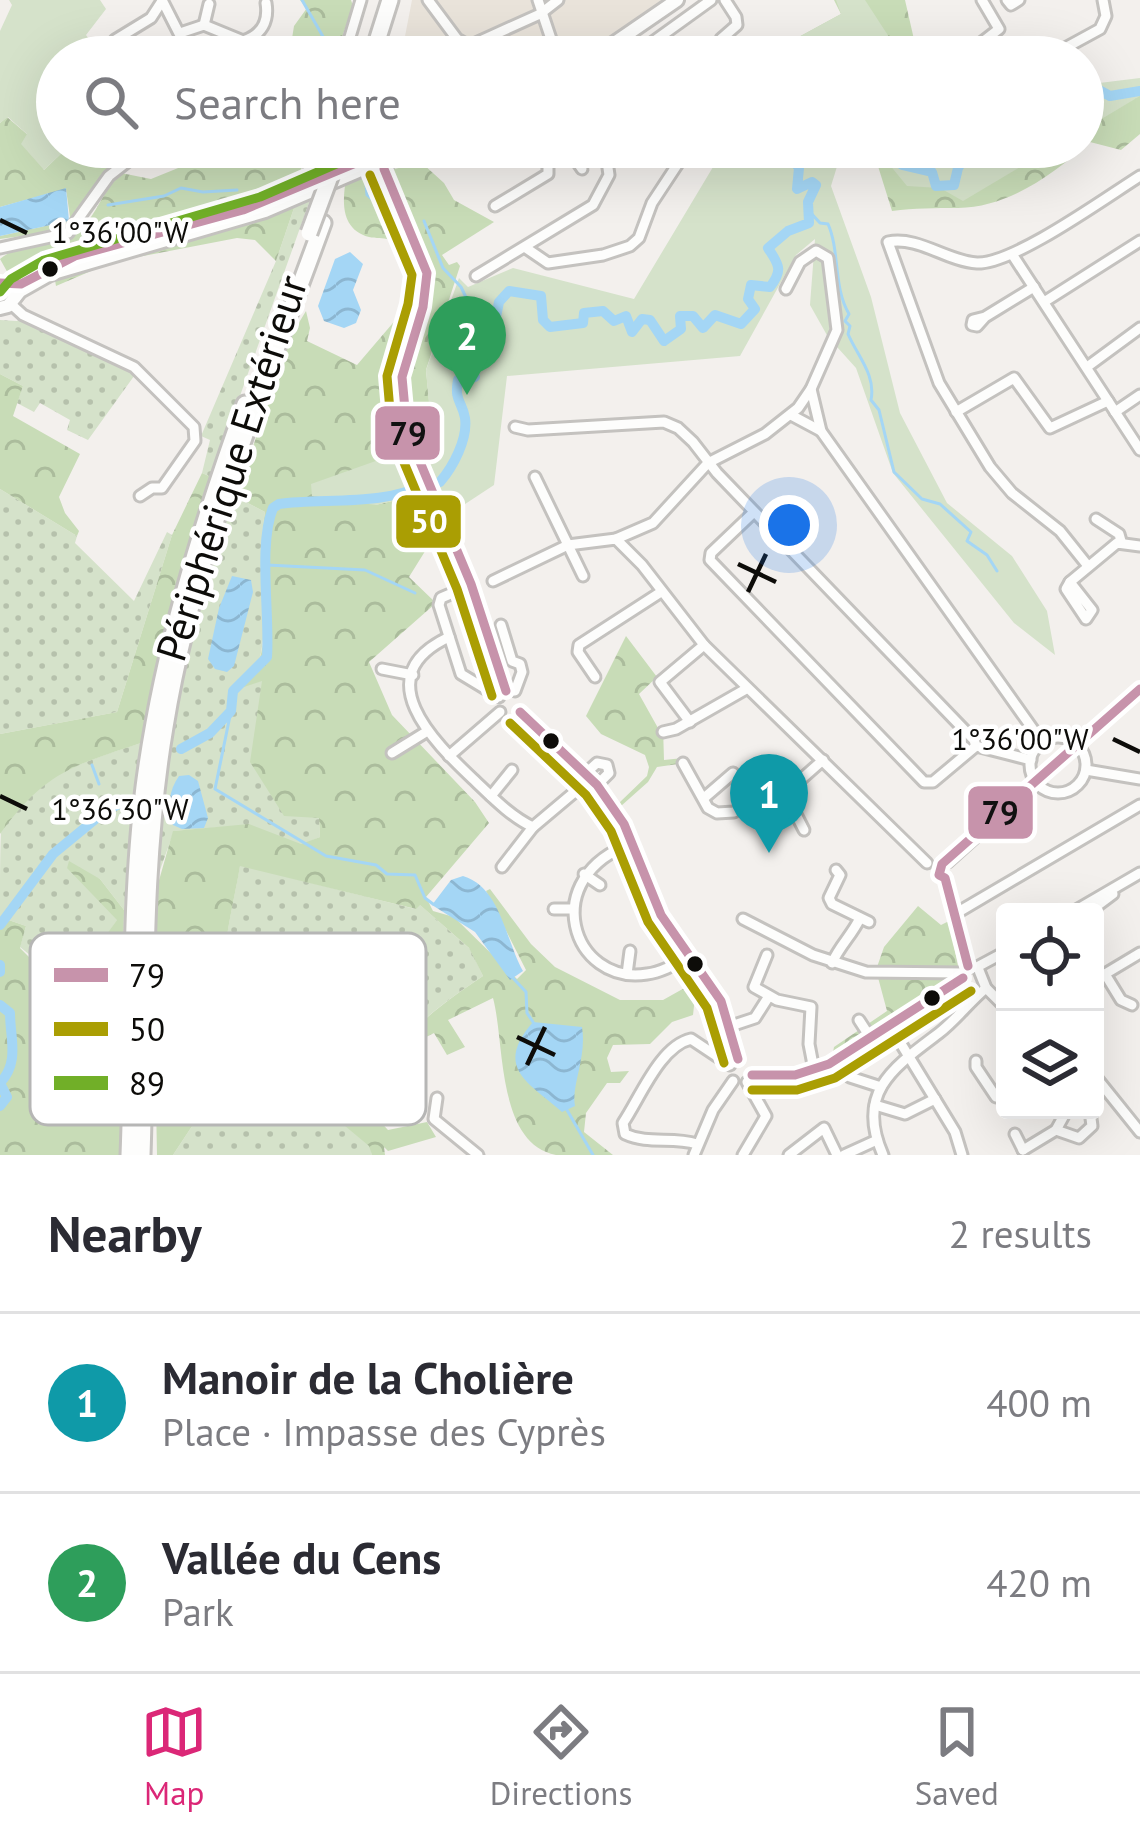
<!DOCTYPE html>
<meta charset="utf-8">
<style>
body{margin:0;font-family:"PT Sans",sans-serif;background:#f7f7f7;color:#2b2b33}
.controls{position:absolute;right:36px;bottom:36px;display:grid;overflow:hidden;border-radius:12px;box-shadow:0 12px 48px #0002}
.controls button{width:108px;height:108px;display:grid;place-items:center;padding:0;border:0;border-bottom:3px solid #e1e1e2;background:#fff;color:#2b2b33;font:60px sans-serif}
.you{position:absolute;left:789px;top:525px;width:42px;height:42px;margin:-30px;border:9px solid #fff;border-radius:50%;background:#1a73e8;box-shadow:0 0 0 18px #1a73e833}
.badge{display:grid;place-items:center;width:78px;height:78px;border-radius:50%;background:#db2777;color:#fff;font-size:39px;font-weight:700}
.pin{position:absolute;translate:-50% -99px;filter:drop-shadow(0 3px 6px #0008)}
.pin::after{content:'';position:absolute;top:63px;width:42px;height:36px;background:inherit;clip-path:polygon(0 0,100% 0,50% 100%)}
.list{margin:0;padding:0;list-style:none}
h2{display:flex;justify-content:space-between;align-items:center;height:156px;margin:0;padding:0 48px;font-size:51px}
h2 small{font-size:39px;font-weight:400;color:#7c7c81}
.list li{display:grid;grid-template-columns:78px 1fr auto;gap:36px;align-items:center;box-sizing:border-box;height:180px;padding:0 48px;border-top:3px solid #e1e1e2}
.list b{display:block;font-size:45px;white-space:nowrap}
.list p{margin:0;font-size:39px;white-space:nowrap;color:#7c7c81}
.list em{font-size:39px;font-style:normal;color:#7c7c81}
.icon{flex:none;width:66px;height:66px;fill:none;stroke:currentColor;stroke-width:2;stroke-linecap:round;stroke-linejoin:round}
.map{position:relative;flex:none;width:1140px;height:1155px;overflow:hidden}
.search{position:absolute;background:#fff;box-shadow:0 12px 48px #0002;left:36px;right:36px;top:36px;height:132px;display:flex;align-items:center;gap:30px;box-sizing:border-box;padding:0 42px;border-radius:66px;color:#7c7c81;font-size:45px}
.sheet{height:516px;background:#fff}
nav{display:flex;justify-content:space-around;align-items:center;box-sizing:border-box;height:168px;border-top:3px solid #e1e1e2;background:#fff;font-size:33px;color:#7c7c81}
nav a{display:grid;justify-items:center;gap:6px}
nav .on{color:#db2777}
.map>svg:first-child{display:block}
</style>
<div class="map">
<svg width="1140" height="1155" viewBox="0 0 1140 1155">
<defs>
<pattern id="grass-dots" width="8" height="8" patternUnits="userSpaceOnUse" patternTransform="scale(3)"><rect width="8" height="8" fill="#d5e2ca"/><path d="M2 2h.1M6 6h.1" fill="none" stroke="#b6c1ac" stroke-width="1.8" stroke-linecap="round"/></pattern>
<pattern id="forest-crowns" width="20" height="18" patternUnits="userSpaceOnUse" patternTransform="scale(3)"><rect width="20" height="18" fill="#c8dcb7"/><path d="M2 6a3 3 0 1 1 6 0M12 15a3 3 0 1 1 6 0" fill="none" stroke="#abbc9c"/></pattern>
<pattern id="water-waves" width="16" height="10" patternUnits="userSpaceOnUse" patternTransform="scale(3)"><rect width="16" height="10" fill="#a4d6f5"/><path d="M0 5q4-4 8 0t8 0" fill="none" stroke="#8cb6d1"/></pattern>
</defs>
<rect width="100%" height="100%" fill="#f3f0ed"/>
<polygon fill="#e9e3da" points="412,0 670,0 584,57 567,52 556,57 401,57"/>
<g fill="url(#grass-dots)">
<polygon points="310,200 211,477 202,473 210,440 201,436 276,261 294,208"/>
<polygon points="29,311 142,365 88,440 67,430 70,420 40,403 34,412 17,403 23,386 0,374 0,320 17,321"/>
<polygon points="0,489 77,536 75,543 134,601 167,532 172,535 117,712 0,734"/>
<path d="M236,497L265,512C256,559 270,607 261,653C258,667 247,672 245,686L263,680L319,817L320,837L301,845L249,825L174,831L160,870C159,751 189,607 236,497Z"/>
<path d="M141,743L124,910L100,879L67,867L118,919L64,993L36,960L20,947L26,926L0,917C0,897 0,849 1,832C23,778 92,759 141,743Z"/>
<path d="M240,865L415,909L419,904L470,949L483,976C428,1013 386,1044 365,1111L356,1116C318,1086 242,1040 227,995C217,963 235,899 240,865Z"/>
<polygon points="236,1034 370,1146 372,1155 173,1155 212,1096 197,1081"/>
</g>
<g fill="url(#forest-crowns)" fill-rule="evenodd">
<polygon points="300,0 351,0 353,6 335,57 289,57 294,26 307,8"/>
<polygon points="834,0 905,0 918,57 751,57 758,48 773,51 841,14"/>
<path d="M1140,85V134L1121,150L1090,142C1053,174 1010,207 958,208C935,208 915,208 892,211L872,147H1083V101Z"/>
<polygon points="7,117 28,135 44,170 68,147 104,148 117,165 99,180 65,230 0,239 0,236 68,221 70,217 66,189 0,207 0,123"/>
<path d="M230,147H306L300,175L293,182L296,195L310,200L294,208L276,261L255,240L237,238L112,262L56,286L53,269L38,261L9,275L0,259C22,241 50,248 73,235C95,223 102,189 121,173L151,179Z"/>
<path d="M423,164L444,183L454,200L494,222L442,255L449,265L457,262L460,266L426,370L433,441L405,451L375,505L427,493L437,532L409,577L436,603L369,662L392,715L475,802L489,823L426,897L433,911L454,917L517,979L526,970L486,891L490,889L531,944L555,967L620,1000H663L704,977L712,994L695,997L693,1015L672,1022L650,1044L613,1045L607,1058L611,1072L629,1071L620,1083H607L586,1113L584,1132L613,1155C595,1155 573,1155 556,1155C496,1143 505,1042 493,998L448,1020L465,1047L447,1055L434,1033L408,1046L398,1078L376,1117L388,1130L427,1122L436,1137L388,1151L384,1147L385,1155H372L369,1146L236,1035L197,1080L212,1096L173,1155H157L153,940L156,891L173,831L249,824L301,844L320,837L319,818L284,816L250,762L262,681L244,687C247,673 258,666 261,654C272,608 256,560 265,512L236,497L289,339L306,311L310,328L307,341L357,365L398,317L417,281C410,267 403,248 389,240C383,237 376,239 369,237C341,229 342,203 346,179C374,177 396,166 423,164ZM240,866L416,909L420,905L469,948L483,976C428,1013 386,1045 365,1111L356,1116C318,1086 242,1041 227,995C217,964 235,899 240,866Z"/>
<polygon points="0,374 23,386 13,416 80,454 59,497 65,513 79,531 77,536 0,489"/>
<path d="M202,473L211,477L173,600L141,743C72,766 45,772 0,834V734L117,712L172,535Z"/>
<polygon points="626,636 657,677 639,694 658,728 663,727 664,760 683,758 685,763 657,767 648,782 621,806 620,802 647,776 649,767 645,755 601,734 586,716"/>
<polygon points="69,861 100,879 124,910 120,1155 0,1155 0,917 26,926 20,948 64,992 117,920 67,868"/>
<polygon points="918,906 941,925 949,921 958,966 938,988 832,1057 834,1047 887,1011 876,970 884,947"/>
</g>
<g fill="#d5e2ca">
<polygon points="9,0 100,0 106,9 86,35 91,42 85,52 93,57 57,57 57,147 68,147 44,170 21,144 27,134 8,117 0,123 0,31 12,5"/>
<polygon points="836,0 865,0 902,57 751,57 758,48 773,51 841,14"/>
<polygon points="1140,78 1140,96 1083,130 1083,85"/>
<polygon points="716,147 843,147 831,186 871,297 900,413 947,503 1012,556 1047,611 1055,655 1014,623 893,473 856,368 828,337 810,305 815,239 796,255 740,356 507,376 494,485 456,510 437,532 426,493 376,505 312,496 311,484 432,441 426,370 459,278 468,287 513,268 634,299 719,157"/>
<polygon points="875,147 1054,147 963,201 940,188 907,186"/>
</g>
<g fill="url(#water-waves)">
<polygon points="66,188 69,221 0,236 0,207"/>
<polygon points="350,252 363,264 353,290 361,310 356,323 344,328 324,321 318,306 335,259"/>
<polygon points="232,576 251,580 253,592 234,666 227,672 215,669 208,659 219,608"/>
<path d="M189,775L198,781L208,818L204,828L182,829L173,825C166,809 169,790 179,776Z"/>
<path d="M463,876C501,887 506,942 523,971L510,980L475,932L432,905L451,880Z"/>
<path d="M533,1022L582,1027C587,1058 571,1085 575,1106L562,1112C529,1083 493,1068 533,1022Z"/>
</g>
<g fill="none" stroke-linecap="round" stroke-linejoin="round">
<g stroke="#a4d6f5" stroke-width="3">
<polyline points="302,0 333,54"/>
<polyline points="366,184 367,195 384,210 395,214"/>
<polyline points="108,205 164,196 181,188 203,192 237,190"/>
<path d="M810,212L820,223L828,224C840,251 833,287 849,314L845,321L850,326L848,334C858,357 876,375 871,400L879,410L894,472L922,499L940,504L971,532L967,541L987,555L997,571"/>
<polyline points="424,221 443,268 461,287 473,312 486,321"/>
<polyline points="267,565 365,570 415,593"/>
<polyline points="231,711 215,789 326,856 376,865 387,874 415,875 425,898 433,904"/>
<polyline points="92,765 99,784"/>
<polyline points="78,800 96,818"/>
<polyline points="513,978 526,992 527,1013 533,1022"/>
<polyline points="567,1110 593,1155"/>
</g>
<g stroke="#a4d6f5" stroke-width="10">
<polyline points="1083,126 1090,119 1086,100 1091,91 1097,89 1110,96 1140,91"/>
<polyline points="895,147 902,165 932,172 936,186 954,185 958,168 969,152 982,155 991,147"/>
<polyline points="1014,147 1023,161 1035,147"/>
<path d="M440,482C453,467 468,439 465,418C462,401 454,401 458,380L475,377L468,363L457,357L458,347L448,339L450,335L468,332L496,317L499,302L509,291L541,296L543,320L550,327L583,323L584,313L603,311L614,321L626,316L632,332L642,319L650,320L664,341L681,329L680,316H693L703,328L715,315L741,324L755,309L748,299L751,285L770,287C784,269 778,264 768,248L788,231L809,223L808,202L816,185L812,182L797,189L799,168L794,161L806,152L807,147"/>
<path d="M181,749L210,733L231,711L233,691L267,657C270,615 258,544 273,508L279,504C323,498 387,506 424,484"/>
<polyline points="109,809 121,803"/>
<polyline points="0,925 53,854 98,817"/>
<polyline points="0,965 0,972"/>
<path d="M0,1005L10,1013C10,1038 20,1062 0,1083L7,1097L0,1106"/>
</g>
<defs>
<g id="minor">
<polyline points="162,0 191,57"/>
<polyline points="428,0 457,39 469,46 540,14 558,0"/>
<polyline points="538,0 557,57"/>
<polyline points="1007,0 1011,5 1019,0"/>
<polyline points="204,25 209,4"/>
<polyline points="180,33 204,25 243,41 251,57"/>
<polyline points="115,40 151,18 162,1"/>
<path d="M243,41C262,35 269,21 266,3"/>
<polyline points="1056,53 1100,29 1106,16 1103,0"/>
<polyline points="344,57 361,0"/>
<polyline points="632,57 711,0"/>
<polyline points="712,57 721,39 737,25 736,17 725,0"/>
<polyline points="968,57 972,50 999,29 982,0"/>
<polyline points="310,147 308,162 316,181"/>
<polyline points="567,147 582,169"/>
<polyline points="671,157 678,149 685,149 685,157 679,162"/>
<polyline points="384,169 427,273 423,307 402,377 407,431 471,584 506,691"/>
<polyline points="495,206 548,174 548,166 534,147"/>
<polyline points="0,248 68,233 109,176 146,147"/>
<polyline points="526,248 548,263 603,255 630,246 639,238 652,203 679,162 657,147"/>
<polyline points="1012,254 1140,450"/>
<polyline points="476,276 593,205 609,175 605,147"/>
<polyline points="1044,302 1140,241"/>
<polyline points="11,304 23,315 134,367 194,427 195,441 162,488 152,488 140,496"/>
<polyline points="985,317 973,320 972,325 977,326 985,317 1034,287"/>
<polyline points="1087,367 1140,328"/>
<polyline points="811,389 821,431 1042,742"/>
<polyline points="956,412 1014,378 1050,428 1108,401"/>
<polyline points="1115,412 1140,395"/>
<polyline points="791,415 821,431"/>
<polyline points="515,427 528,430 664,422 678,428 693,442 717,473 974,740 976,746 1031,760"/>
<polyline points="535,477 583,576"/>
<polyline points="754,512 711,553 710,560 924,782 933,782 976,746"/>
<polyline points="1096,519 1119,534 1121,541"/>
<polyline points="616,539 653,523 708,463 765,434 798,408 811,389 837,330 828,258 816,251 800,262 786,289"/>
<path d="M1088,566L1060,531L1012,493L990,467L939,383L888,242C919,236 946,261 977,263C1014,264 1105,198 1140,176"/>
<polyline points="493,581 568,545 616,539 642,565 704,645 927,863"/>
<polygon points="1070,582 1092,610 1086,619 1066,589"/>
<polyline points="1070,582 1117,543 1140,546"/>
<polyline points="455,592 441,598 439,605 461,674 499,697"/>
<polyline points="501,625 512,661 520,664 522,672 515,691"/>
<path d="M449,637C366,676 434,742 473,779C491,796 511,817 533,827L590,779"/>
<polyline points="382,669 413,675"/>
<polyline points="595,677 578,652 579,645 661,592"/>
<polyline points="520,712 597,785 624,824 661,915 721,1001 738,1059"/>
<polyline points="690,722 660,682 704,645"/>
<polyline points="663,732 676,729 746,689"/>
<circle cx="1058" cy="765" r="28"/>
<polyline points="392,753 426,732"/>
<polyline points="449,756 500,712"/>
<polyline points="683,763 708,808 717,813 734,812 758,795 789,790 823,760"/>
<polyline points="1086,770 1140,779"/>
<polyline points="585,774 597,763 607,765 609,773 597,785"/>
<polyline points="784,791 804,830"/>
<polyline points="491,796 512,770"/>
<polyline points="704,798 733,773"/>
<path d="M633,843C536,877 572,986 647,974C663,972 677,963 690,956"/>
<polyline points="502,867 533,827"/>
<polyline points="836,870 840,875 829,898 832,904 869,922"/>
<polyline points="584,874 600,885"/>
<polyline points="554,909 573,909"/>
<polyline points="1073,912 1140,873"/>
<polyline points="1089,912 1113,894"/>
<polyline points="955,914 1140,805"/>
<polyline points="743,919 813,955 866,972 963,973"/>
<polyline points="767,955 754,987 777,1000 811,1007 809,1044 814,1070"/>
<path d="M832,963C840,945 852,935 860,918"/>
<polyline points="968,966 945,878 939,875 942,864 948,862 1140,689"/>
<polyline points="968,966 978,968 986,988 1005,1007"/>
<polyline points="977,967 1005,952"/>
<polyline points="627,974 630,951"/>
<polyline points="1105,974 1121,1000 1132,1005"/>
<polyline points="1095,980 1140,953"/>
<polyline points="859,1020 870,1037"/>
<polyline points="889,1024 955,1132 962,1155"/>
<polyline points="731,1026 755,1018 769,996"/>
<polyline points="976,1061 976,1067 996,1097"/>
<polyline points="752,1075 795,1075 829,1064 963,978"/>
<polyline points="1095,1076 1140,1132"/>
<polyline points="850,1077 881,1087"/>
<polyline points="437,1098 434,1119 478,1155"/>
<polyline points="875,1105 905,1114 935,1099"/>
<polyline points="1056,1130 1079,1138 1092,1126 1090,1111"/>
<polyline points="1015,1134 1023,1150"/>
<path d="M697,1144C672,1136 649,1145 625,1134L623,1123C640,1098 660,1046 691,1039L730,1065"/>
<polyline points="1023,1150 1056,1130 1067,1110"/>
<polyline points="694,1155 713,1110 733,1081"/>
<polyline points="743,1155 766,1116 747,1082"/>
<polyline points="789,1155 824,1128 837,1155"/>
<polyline points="844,1155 877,1140"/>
<path d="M883,1155C855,1092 894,1067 939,1033C956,1020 969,1002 986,988"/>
</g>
<g id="major">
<polyline points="594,57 677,0"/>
<polyline points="344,168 394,147"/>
<polyline points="244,210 298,189"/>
<polyline points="49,267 108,246 202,222"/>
<polyline points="0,283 11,286 15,297"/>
<polyline points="0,308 8,306 20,291 50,274 265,211 363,169 385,168 390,157"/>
</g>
<g id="highway">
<polyline points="372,57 390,0"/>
<path d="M129,1155C134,1032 129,909 144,787C161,655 200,529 245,404"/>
<path d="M142,1155C147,1012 141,869 165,727C193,553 263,388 323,223"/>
</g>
</defs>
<use href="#minor" stroke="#c4c2bf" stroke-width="15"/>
<use href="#major" stroke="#c4c2bf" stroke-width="18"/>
<use href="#highway" stroke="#c4c2bf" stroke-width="21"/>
<use href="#minor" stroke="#fdfdfc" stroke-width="9"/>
<use href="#major" stroke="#fdfdfc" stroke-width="12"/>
<use href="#highway" stroke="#fdfdfc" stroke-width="15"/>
<defs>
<polyline id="highway-bridge" points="309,233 341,147"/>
</defs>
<use href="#highway-bridge" stroke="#c4c2bf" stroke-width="21" stroke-linecap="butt"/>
<use href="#highway-bridge" stroke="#fdfdfc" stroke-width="15"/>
<defs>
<g id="bus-1">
<polyline points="384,169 427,273 423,307 402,377 407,431 471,584 506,691"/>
<polyline points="0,283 21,284 75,256 243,210 394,147"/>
<polyline points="520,712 597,785 624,824 661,915 721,1001 738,1059"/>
<polyline points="968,966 945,878 939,875 942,864 1140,689"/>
<polyline points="752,1075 795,1075 829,1064 963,978"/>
</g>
<g id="bus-2">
<polyline points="370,175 412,275 408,304 387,376 392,434 457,589 492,696"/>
<polyline points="510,723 586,795 611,831 648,922 707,1008 724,1063"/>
<polyline points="752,1090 797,1090 835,1078 971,991"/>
</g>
<polyline id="bus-3" points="0,292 11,279 44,260 260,197 357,155 375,153 379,147"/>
</defs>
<use href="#bus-1" stroke="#fff" stroke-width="18"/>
<use href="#bus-2" stroke="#fff" stroke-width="18"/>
<use href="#bus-3" stroke="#fff" stroke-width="18"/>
<use href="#bus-1" stroke="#c793ab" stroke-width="9"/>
<use href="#bus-2" stroke="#aa9e03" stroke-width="9"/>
<use href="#bus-3" stroke="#71af28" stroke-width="9"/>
</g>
<path fill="none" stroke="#0d0c09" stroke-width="4.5" d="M0,220L27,233M738,564L776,582M748,592L766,554M1113,739L1140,752M0,796L27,809M517,1037L555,1055M527,1065L545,1027"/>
<g fill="#0d0c09" stroke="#fff" stroke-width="4.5">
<circle cx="50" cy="269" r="10"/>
<circle cx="551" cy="741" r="10"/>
<circle cx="695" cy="964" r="10"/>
<circle cx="932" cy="998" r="10"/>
</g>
<g text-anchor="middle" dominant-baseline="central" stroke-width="9" stroke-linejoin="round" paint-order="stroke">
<g font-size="42" fill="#0d0c09" stroke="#fff">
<text transform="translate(231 468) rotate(-72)">Périphérique Extérieur</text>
</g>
</g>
<rect x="30" y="933" width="396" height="192" rx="18" fill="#fff" stroke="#b6b6b5" stroke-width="3"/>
<rect x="54" y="968" width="54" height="14" fill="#c793ab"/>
<rect x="54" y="1022" width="54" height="14" fill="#aa9e03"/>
<rect x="54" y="1076" width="54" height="14" fill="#71af28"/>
<g font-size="33" fill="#0d0c09">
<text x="129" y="987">79</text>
<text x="129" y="1041">50</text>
<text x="129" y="1095">89</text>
</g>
<g font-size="30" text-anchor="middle" fill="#0d0c09" stroke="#fff" stroke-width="9" stroke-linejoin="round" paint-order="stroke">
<text x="120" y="243">1°36'00"W</text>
<text x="1020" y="750">1°36'00"W</text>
<text x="120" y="820">1°36'30"W</text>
</g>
<g stroke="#fff" stroke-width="4.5">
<rect x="373" y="404" width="69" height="58" rx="12" fill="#c793ab"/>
<rect x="394" y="493" width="69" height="57" rx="12" fill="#aa9e03"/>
<rect x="966" y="784" width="69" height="57" rx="12" fill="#c793ab"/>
</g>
<g font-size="33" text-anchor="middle" font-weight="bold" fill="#fff">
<text x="429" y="533">50</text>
</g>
<g font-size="33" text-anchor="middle" font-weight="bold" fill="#111">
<text x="408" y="445">79</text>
<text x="1000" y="824">79</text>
</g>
</svg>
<div class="controls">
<button><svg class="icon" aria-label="locate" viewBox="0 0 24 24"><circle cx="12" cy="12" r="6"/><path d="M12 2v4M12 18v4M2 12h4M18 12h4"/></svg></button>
<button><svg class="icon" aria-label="layers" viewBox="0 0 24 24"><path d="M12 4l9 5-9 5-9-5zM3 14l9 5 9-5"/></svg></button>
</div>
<div class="you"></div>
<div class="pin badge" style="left:769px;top:853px;background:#0f9aa8">1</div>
<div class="pin badge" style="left:467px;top:395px;background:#2e9e5b">2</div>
<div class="search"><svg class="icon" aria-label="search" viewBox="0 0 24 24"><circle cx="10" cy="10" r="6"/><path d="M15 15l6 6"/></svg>Search here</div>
</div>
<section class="sheet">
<h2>Nearby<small>2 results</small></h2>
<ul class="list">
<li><span class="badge" style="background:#0f9aa8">1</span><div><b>Manoir de la Cholière</b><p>Place · Impasse des Cyprès</p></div><em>400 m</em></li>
<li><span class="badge" style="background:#2e9e5b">2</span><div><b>Vallée du Cens</b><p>Park</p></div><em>420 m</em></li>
</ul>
</section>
<nav>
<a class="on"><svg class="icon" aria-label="map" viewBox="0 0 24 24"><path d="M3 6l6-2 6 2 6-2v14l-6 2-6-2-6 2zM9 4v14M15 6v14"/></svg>Map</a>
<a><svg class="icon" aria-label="directions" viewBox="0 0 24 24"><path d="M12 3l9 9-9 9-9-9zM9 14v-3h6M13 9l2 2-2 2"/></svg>Directions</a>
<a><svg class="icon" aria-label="saved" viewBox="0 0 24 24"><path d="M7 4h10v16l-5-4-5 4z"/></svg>Saved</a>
</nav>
